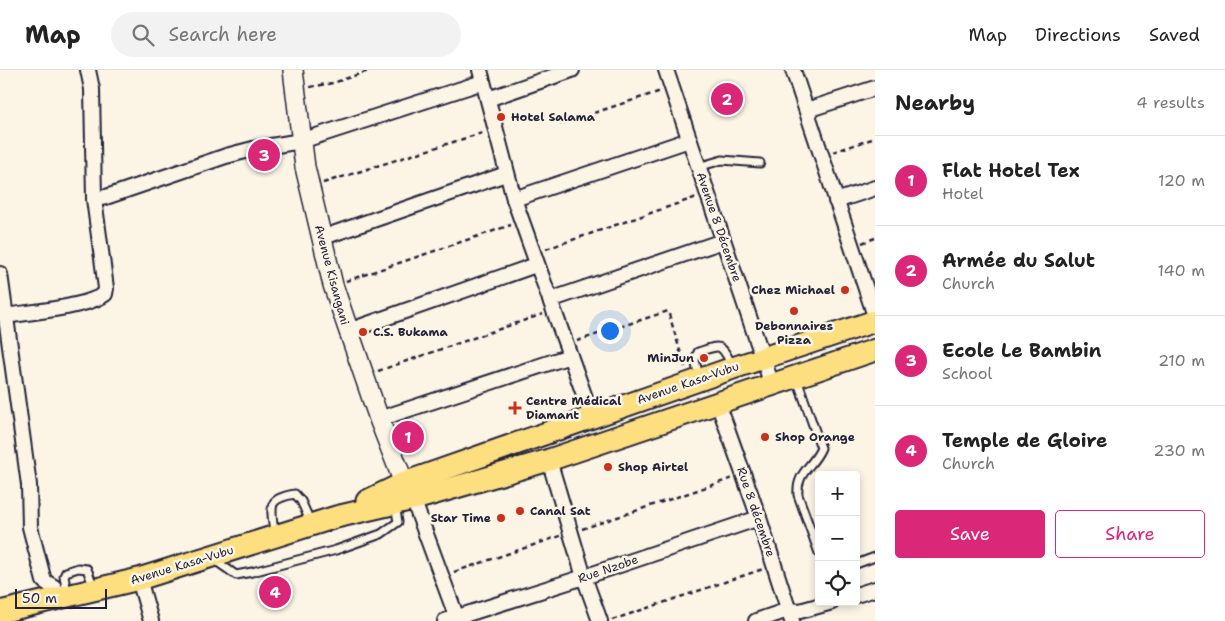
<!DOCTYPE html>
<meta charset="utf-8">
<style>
body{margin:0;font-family:"Shantell Sans",sans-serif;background:#f2f2f2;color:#222}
.controls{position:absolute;right:15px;bottom:15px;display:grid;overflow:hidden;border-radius:5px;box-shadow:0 2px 8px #0003}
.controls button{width:45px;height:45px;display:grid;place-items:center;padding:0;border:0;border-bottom:1px solid #e0e0e0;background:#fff;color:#222;font:25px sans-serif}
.scale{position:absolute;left:15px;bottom:12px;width:92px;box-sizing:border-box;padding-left:5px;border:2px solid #22223b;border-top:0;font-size:14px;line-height:18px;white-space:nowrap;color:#22223b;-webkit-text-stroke:4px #fcf5e5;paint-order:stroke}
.you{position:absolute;left:609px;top:260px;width:18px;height:18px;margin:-12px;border:4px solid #fff;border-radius:50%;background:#1a73e8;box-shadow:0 0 0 8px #1a73e833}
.badge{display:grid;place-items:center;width:32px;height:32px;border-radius:50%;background:#db2777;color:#fff;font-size:16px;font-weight:700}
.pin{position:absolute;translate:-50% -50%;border:2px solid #fff;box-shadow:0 1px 5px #0006}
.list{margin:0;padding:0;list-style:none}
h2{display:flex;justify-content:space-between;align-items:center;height:65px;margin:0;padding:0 20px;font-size:21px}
h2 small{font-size:16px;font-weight:400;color:#767676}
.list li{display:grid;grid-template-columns:32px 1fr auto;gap:15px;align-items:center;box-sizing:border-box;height:90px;padding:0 20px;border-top:1px solid #e0e0e0}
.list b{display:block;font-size:19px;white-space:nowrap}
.list p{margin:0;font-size:16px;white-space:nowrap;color:#767676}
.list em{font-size:16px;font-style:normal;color:#767676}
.actions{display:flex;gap:10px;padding:15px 20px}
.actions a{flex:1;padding:11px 0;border:1px solid #db2777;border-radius:5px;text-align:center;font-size:18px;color:#db2777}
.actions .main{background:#db2777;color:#fff}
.icon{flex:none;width:28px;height:28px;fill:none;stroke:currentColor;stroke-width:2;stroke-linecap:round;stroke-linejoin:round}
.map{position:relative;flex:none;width:875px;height:551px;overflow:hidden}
header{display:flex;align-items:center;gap:30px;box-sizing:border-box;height:70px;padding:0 25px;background:#fff;border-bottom:1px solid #e0e0e0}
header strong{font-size:24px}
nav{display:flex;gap:28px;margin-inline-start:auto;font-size:18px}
.search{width:350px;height:45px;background:#f2f2f2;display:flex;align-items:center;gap:12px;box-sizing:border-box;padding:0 18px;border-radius:28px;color:#767676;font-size:19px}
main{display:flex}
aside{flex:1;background:#fff}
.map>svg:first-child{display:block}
</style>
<header>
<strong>Map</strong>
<div class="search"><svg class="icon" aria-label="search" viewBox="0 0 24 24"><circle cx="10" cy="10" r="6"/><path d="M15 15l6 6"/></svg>Search here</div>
<nav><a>Map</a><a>Directions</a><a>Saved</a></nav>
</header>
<main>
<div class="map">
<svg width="875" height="551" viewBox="0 0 875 551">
<rect width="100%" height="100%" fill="#fcf5e5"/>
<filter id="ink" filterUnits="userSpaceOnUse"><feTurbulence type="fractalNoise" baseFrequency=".02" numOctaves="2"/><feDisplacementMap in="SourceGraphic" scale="10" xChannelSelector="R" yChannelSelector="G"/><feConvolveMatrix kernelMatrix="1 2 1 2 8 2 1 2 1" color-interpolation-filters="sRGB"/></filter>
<g filter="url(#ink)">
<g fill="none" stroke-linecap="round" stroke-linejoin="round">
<defs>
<g id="lane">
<polyline points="698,97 722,90 760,93"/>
<path d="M699,307L695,290L698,282C721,275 720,272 732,295"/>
<path d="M797,309L821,378C813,397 796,402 798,425L819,483"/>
<path d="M274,464C272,437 265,429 295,424L301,431L311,453"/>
<polyline points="213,489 236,505 252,502 336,480 381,464 398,452 395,435"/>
<polyline points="856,494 875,487"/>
<polyline points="67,523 64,506 66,502 78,498 87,499 94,518"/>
</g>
<g id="street">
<polyline points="480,0 514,129 592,347"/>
<polyline points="666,0 772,315"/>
<polyline points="793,0 875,246"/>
<polyline points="488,29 572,0"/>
<polyline points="807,40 875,18"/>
<polyline points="94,129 106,127 226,86 253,79 301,71 483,12"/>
<polyline points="514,129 689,70"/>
<polyline points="836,131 875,118"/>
<polyline points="321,168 506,104"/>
<polyline points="0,204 29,415 30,457 44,511 54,517 61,528"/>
<polyline points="550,230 723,171"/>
<path d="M5,246C31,242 84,238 105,224L106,218L94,129L92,19L88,0"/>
<polyline points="348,261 536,195"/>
<polyline points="718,333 759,448 792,551"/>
<polyline points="379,349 570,286"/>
<polyline points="549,390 584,507 600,551"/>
<polyline points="413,429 458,551"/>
<polyline points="139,509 151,551"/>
<polyline points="856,525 875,519"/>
<polyline points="445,551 584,507 759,448"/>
<polyline points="756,551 788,540 800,541 832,532"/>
</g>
<polyline id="secondary" points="293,0 305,97 333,215 379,349 404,413 411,426"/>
<g id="primary">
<polyline points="367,431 404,413 733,298 875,251"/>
<polyline points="0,542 139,509 336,447 422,427 549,390 875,280"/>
</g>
</defs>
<use href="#lane" stroke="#22223b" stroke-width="11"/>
<use href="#street" stroke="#22223b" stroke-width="18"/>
<use href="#secondary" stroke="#22223b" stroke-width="22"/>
<use href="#primary" stroke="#22223b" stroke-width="25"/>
<g stroke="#22223b" stroke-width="2.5" stroke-dasharray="5 4" stroke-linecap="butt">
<polyline points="310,17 333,13 371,0"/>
<polyline points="560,54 661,21"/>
<polyline points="833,82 875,68"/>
<polyline points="323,113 485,62"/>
<polyline points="862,173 875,168"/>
<polyline points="546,179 697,127"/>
<polyline points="346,211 511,155"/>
<polyline points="577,271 668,241 685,297"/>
<polyline points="378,301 543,244"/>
<polyline points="582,459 733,408"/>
<polyline points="454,502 560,466"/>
<polyline points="612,550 763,499"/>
</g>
<use href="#lane" stroke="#fcf5e5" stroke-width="7"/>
<use href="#street" stroke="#fcf5e5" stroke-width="14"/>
<use href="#secondary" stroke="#fcf5e5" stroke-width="19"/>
<use href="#primary" stroke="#fddf80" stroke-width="21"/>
</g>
</g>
<g fill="#c8321e" stroke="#fcf5e5" stroke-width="2">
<circle cx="501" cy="47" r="5"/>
<circle cx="845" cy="220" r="5"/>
<circle cx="794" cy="241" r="5"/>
<circle cx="363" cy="262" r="5"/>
<circle cx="704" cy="288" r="5"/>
<path d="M512.5 330.5h5v5h5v5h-5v5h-5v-5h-5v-5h5z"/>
<circle cx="765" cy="367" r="5"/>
<circle cx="608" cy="397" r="5"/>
<circle cx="520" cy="441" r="5"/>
<circle cx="501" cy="448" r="5"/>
</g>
<g text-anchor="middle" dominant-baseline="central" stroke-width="5" stroke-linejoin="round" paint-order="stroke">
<g font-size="12" font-weight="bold" fill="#22223b" stroke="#fcf5e5" text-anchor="start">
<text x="511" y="47">Hotel Salama</text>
<text x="835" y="220" text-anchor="end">Chez Michael</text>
<text x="794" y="256" text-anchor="middle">Debonnaires<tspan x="794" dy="14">Pizza</tspan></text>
<text x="373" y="262">C.S. Bukama</text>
<text x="694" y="288" text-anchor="end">MinJun</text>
<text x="526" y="331">Centre Médical<tspan x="526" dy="14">Diamant</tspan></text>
<text x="775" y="367">Shop Orange</text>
<text x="618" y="397">Shop Airtel</text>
<text x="530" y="441">Canal Sat</text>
<text x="491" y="448" text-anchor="end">Star Time</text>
</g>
<g font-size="12" fill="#22223b" stroke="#fcf5e5">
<text transform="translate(719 157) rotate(71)">Avenue 8 Décembre</text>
<text transform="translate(332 205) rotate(75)">Avenue Kisangani</text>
<text transform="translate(688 313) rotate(-19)">Avenue Kasa-Vubu</text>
<text transform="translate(756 442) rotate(71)">Rue 8 décembre</text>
<text transform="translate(182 495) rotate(-17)">Avenue Kasa-Vubu</text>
<text transform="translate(608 499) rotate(-19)">Rue Nzobe</text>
</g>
</g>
</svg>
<div class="controls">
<button>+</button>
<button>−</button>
<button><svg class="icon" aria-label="locate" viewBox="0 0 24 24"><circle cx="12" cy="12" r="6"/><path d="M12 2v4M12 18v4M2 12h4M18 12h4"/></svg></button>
</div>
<div class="scale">50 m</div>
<div class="you"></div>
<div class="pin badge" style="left:408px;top:367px">1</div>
<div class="pin badge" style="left:727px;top:29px">2</div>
<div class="pin badge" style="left:264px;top:85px">3</div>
<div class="pin badge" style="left:275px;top:522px">4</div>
</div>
<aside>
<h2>Nearby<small>4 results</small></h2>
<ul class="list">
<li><span class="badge">1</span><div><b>Flat Hotel Tex</b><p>Hotel</p></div><em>120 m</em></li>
<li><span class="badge">2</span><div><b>Armée du Salut</b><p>Church</p></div><em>140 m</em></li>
<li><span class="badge">3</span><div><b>Ecole Le Bambin</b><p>School</p></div><em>210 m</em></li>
<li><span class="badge">4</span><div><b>Temple de Gloire</b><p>Church</p></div><em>230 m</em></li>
</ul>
<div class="actions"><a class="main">Save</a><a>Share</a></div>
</aside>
</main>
